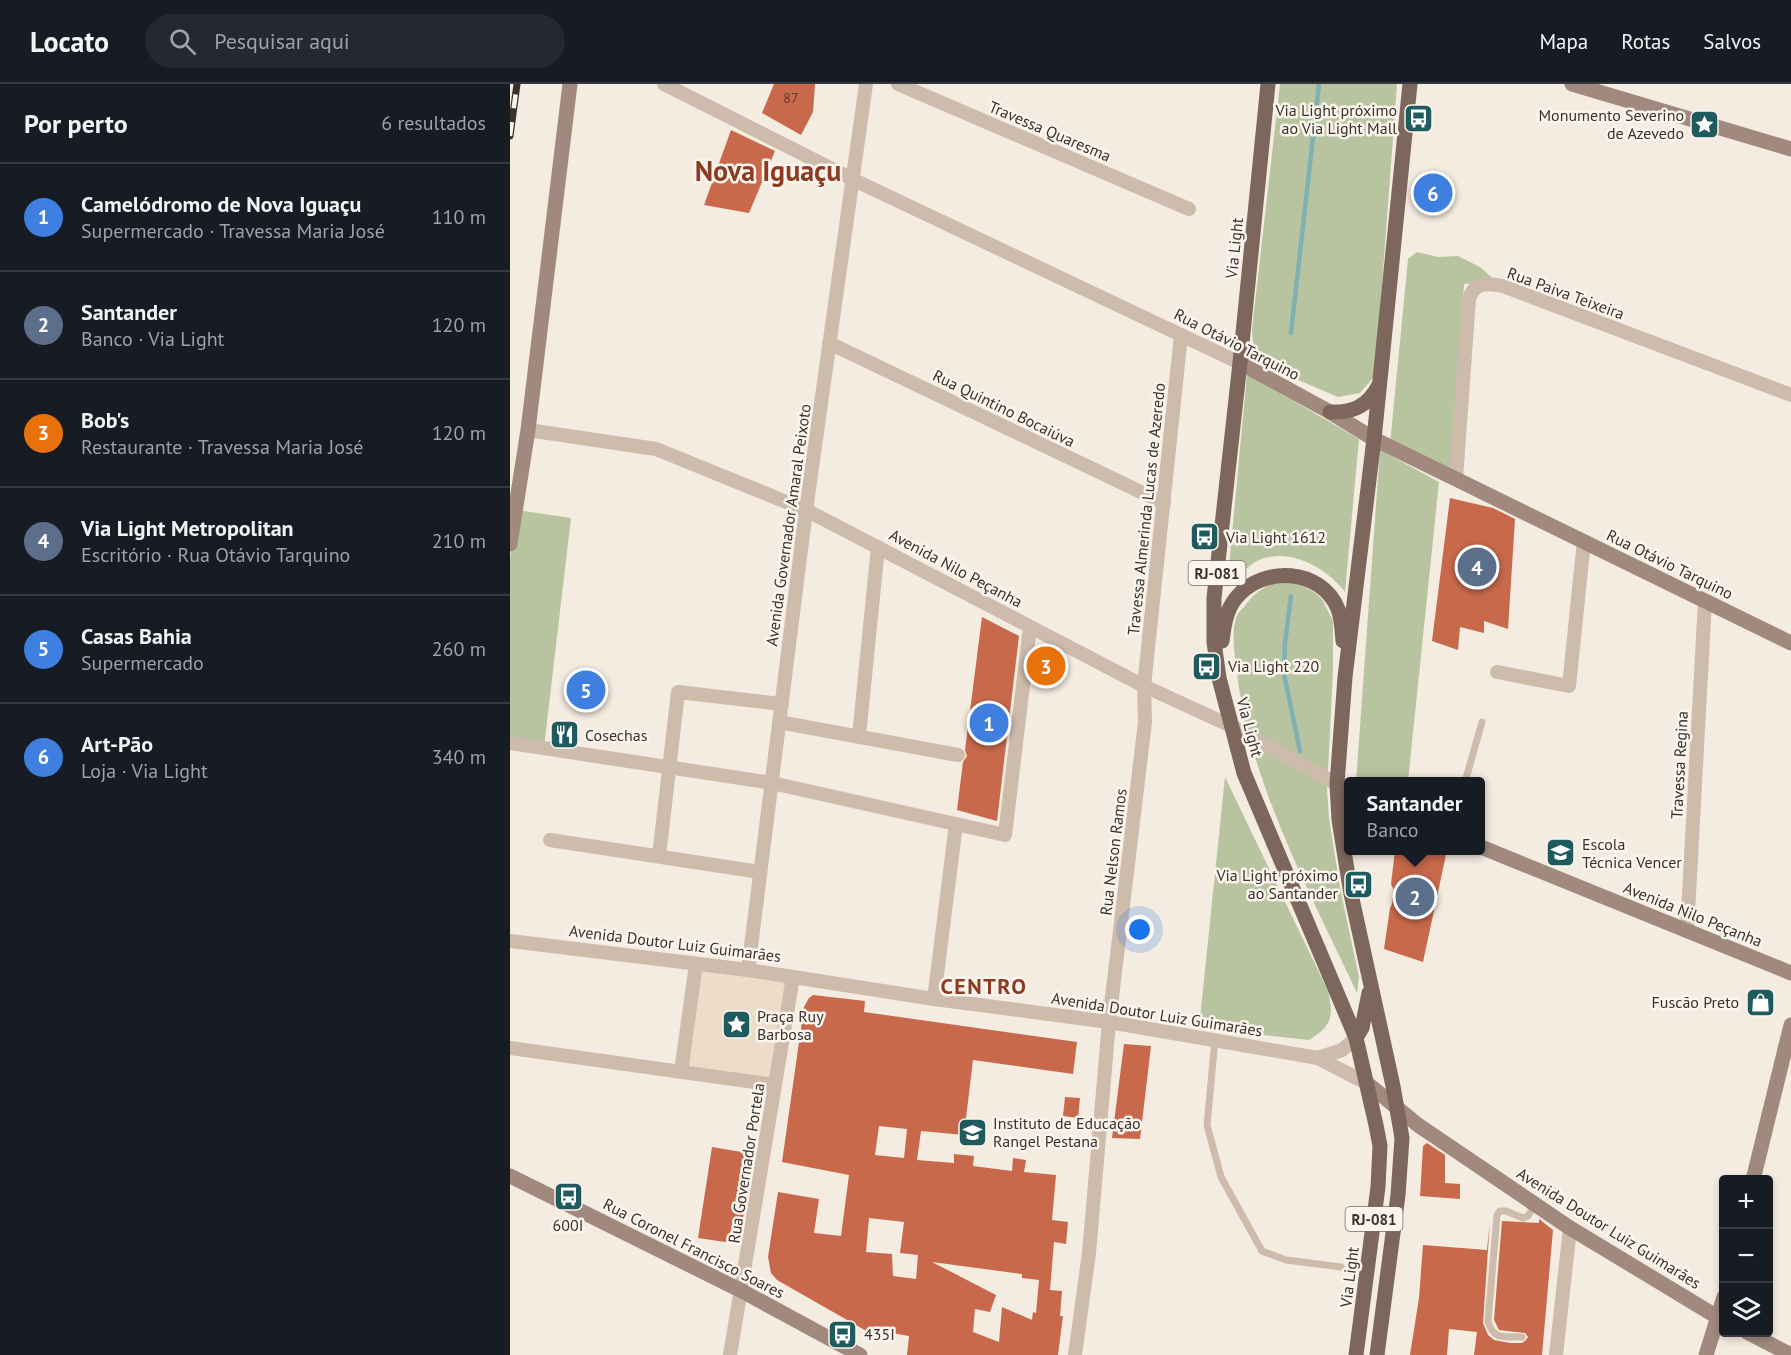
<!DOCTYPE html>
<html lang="pt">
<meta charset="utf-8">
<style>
body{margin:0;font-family:"PT Sans",sans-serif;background:#242831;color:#f1f3f6}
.controls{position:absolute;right:18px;bottom:18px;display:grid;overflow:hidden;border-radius:6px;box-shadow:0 3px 9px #0003}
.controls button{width:54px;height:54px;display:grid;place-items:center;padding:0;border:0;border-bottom:2px solid #363941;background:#171b24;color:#f1f3f6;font:30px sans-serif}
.you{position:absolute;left:630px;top:846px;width:21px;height:21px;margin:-15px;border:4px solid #fff;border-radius:50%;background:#1a73e8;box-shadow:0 0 0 9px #1a73e833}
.badge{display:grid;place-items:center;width:39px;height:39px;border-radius:50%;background:#92aeb2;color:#fff;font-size:20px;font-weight:700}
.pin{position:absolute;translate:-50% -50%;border:3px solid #fff;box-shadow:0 2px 6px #0006}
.popup{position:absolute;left:834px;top:693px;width:141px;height:78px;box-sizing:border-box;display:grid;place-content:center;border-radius:6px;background:#171b24;filter:drop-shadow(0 2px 4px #0005);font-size:20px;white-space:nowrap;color:#9ea1a6}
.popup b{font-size:22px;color:#f1f3f6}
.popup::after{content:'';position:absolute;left:50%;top:100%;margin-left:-12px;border:12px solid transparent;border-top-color:#171b24}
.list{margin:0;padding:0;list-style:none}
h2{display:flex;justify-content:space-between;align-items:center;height:78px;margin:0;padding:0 24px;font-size:26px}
h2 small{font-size:20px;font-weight:400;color:#9ea1a6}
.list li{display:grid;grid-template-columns:39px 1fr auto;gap:18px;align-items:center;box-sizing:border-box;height:108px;padding:0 24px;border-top:2px solid #363941}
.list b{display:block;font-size:22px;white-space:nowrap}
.list p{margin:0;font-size:20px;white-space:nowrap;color:#9ea1a6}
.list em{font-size:20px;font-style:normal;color:#9ea1a6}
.icon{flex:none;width:33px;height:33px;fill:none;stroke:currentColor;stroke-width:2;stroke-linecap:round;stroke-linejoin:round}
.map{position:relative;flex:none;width:1281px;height:1271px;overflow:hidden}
header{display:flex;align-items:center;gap:36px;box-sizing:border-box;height:84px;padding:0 30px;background:#171b24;border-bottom:2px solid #363941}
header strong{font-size:28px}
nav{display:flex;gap:33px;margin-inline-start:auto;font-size:21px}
.search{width:420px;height:54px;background:#242831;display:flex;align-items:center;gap:15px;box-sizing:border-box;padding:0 21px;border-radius:33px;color:#9ea1a6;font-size:22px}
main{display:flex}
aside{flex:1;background:#171b24}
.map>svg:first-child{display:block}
</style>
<header>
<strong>Locato</strong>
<div class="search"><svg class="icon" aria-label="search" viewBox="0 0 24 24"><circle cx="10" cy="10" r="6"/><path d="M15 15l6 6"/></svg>Pesquisar aqui</div>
<nav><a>Mapa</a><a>Rotas</a><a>Salvos</a></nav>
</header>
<main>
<aside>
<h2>Por perto<small>6 resultados</small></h2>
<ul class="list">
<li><span class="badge" style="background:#3f7fe0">1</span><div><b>Camelódromo de Nova Iguaçu</b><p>Supermercado · Travessa Maria José</p></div><em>110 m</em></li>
<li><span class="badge" style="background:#5c6f8a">2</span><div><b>Santander</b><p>Banco · Via Light</p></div><em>120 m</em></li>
<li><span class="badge" style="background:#e8710a">3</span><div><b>Bob's</b><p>Restaurante · Travessa Maria José</p></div><em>120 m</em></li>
<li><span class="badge" style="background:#5c6f8a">4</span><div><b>Via Light Metropolitan</b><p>Escritório · Rua Otávio Tarquino</p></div><em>210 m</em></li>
<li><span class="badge" style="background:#3f7fe0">5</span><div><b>Casas Bahia</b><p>Supermercado</p></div><em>260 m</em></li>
<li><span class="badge" style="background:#3f7fe0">6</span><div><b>Art-Pão</b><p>Loja · Via Light</p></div><em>340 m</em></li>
</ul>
</aside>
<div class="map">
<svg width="1281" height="1271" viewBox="0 0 1281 1271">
<rect width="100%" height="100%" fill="#f4ebe1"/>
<g fill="#b8c4a0">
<polygon points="770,0 887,0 867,268 863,294 850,309 828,313 765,286 747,271 743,259 742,245"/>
<polygon points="907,168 928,173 948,172 970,183 987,198 954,200 942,387 880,360 898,175"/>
<path d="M737,290L849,355L835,508C817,484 780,463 749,476C738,481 726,495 717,503Z"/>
<polygon points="870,366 929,398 898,697 846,698"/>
<polygon points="7,426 61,434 34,663 0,658 0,475"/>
<path d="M770,497L789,500L804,508L812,515L823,537V588L817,705L819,734L830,804L849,893L847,909C800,809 740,699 727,589C725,572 721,551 726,534C727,530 731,526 734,523C744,509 753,503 770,497Z"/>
<path d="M715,693L818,907C824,932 822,942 799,956L689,944Z"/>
</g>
<polygon fill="#ecdcc8" points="186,880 283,893 265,1001 171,988"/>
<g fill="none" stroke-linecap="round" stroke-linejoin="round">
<g stroke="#7fb0b2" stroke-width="4.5">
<polyline points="781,249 809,0"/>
<polyline points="781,512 775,559 774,590 790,667"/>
</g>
</g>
<g fill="#c8694b" fill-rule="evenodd">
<polygon points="264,0 305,0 303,28 291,51 252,29"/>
<polygon points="221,46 265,67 239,129 194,121"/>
<polygon points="940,414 983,424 1005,435 998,545 974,537 974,549 950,543 948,566 922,557"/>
<polygon points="472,533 509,552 487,737 447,726 453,678 457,672 455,666"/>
<polygon points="885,766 937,766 913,878 874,865 880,824 882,820 884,806 881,800"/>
<path d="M303,911L355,917L354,928L567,958L563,990L463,976L454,1051L411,1047L407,1076L444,1079V1070L464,1072L463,1082L502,1087L503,1074L516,1076L514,1088L546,1091L542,1136L558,1138L556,1160L544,1158L540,1206L552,1207L550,1232H553L548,1271H397L399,1252L376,1248L374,1257L267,1196L261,1189L258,1173L268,1108L309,1115L304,1149L331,1152L339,1091L272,1078L294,923L299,914ZM369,1042L397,1045L394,1074L365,1071ZM359,1134L394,1138L390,1169L408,1171L406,1195L383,1192L382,1170L356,1168ZM422,1178L512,1190V1194L529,1196L526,1229L523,1228L522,1236L492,1223L489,1258L463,1248L465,1225L480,1228L486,1211Z"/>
<polygon points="614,960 641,962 630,1055 602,1054"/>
<polygon points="555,1013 570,1014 568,1034 553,1032"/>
<polygon points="917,1059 935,1071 935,1099 950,1100 950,1115 910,1112 913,1062"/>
<polygon points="202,1063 243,1070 229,1160 188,1154"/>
<polygon points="1029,1135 1043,1146 1032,1271 964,1271 967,1248 939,1245 937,1271 900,1271 909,1214 913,1161 977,1166 980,1136 973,1239 978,1251 984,1256 1000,1259 1012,1259 1016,1256 1018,1253 1015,1249 989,1246 984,1236 992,1137 1029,1139"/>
</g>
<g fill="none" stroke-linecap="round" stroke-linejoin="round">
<g stroke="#cdbbac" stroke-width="7">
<polyline points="955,698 972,638"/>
<polyline points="705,956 697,1041 711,1093 752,1167 776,1176 831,1183"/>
<path d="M1012,1253C995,1252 983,1257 978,1237L987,1131L990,1127H996L1013,1134L1018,1132L1025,1120"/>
</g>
<g stroke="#cdbbac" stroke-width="14">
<polyline points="154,0 342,95 730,279"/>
<polyline points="388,0 679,125"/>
<polyline points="319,259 654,419"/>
<polyline points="18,346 146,365 296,426 634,602 721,642 827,700"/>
<path d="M946,394L959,215C964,198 978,199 993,202L1281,311"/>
<polyline points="987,588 1059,602 1074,457"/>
<polyline points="269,638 448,671"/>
<polyline points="349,652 368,463"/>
<polyline points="0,659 262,699 495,751 520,543"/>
<polyline points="40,756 250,788"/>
<polyline points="149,772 168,608 272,620"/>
<polyline points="1177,847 1195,517"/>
<polyline points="0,857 238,886 424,915 599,938 808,974 858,1000"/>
<polyline points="238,886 296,426 356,0"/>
<polyline points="424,915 446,740"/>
<polyline points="0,964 265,1001"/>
<polyline points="808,974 832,966 846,954"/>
<polyline points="171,988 186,880"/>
<polyline points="220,1271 283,893"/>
<polyline points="565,1271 579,1169 599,938 635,638 634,602 671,251"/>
<polyline points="1046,1271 1060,1144"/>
</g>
<g stroke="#a18a7d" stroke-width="15">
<polyline points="1062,0 1281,65"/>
<polyline points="730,279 820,328 864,355 1281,559"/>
<polyline points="0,460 18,346 60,0"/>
<polyline points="971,763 1281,889"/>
<polyline points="858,1000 908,1041 1060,1144 1214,1237"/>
<polyline points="0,1092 232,1207 350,1271"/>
<polyline points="1243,1096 1281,941"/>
<polyline points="1237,1248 1281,1271"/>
<polyline points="1196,1271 1214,1213"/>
</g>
<g stroke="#7d675c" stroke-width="15">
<polyline points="758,0 730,279 704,514 704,558 709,594 734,689 846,954 866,1041 870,1062 868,1103 846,1271"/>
<path d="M820,328C843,329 858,322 869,301"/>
<path d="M712,557C714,542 716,526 726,514C753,481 811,484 828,525C832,536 832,547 833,557"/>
<polyline points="846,954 852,944 859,909"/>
<polyline points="867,1271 888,1111 892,1054 883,1002 841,810 829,736 827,700 835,593 864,355 900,0"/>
</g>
<defs>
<polyline id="rail" points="0,52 7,0"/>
</defs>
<use href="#rail" stroke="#3b302b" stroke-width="7"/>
<use href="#rail" stroke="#fbf5ee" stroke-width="4.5" stroke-dasharray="14" stroke-linecap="butt"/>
</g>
<defs>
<symbol id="bus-square" viewBox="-11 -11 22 22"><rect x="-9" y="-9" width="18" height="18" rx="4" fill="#1f5a5e" stroke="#fbf5ee"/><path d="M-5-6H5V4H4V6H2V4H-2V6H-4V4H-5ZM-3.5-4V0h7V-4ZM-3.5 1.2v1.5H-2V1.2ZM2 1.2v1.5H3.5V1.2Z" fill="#fff"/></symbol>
<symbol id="sight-square" viewBox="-11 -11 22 22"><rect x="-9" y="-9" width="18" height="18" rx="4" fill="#1f5a5e" stroke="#fbf5ee"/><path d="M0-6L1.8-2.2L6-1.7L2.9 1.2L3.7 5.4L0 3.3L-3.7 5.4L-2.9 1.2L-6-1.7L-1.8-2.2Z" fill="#fff"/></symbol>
<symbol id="restaurant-square" viewBox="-11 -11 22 22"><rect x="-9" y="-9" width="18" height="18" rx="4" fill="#1f5a5e" stroke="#fbf5ee"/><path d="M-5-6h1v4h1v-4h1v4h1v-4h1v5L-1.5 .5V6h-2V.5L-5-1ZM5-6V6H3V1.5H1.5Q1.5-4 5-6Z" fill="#fff"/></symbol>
<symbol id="university-square" viewBox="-11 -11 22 22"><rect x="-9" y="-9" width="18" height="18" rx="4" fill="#1f5a5e" stroke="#fbf5ee"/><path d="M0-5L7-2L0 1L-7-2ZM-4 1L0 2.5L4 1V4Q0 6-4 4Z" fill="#fff"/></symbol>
<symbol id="shop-square" viewBox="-11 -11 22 22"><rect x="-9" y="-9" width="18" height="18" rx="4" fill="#1f5a5e" stroke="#fbf5ee"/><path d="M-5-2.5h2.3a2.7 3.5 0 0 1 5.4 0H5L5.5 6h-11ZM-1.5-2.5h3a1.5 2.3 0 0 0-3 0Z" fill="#fff"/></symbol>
<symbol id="school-square" viewBox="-11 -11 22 22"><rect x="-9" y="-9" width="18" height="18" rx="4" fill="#1f5a5e" stroke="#fbf5ee"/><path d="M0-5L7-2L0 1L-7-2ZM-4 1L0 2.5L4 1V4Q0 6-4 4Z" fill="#fff"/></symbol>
</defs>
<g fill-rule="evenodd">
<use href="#bus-square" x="892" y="18" width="33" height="33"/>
<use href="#sight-square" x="1178" y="24" width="33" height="33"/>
<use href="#bus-square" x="678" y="436" width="33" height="33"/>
<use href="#bus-square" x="680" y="566" width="33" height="33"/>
<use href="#restaurant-square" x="38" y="634" width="33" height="33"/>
<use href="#university-square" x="1034" y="752" width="33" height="33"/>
<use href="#bus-square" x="832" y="784" width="33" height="33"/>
<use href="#shop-square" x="1234" y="902" width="33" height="33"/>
<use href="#sight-square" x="210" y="924" width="33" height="33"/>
<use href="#school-square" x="446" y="1032" width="33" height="33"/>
<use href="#bus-square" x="42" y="1096" width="33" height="33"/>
<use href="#bus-square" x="316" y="1234" width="33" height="33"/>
</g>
<g text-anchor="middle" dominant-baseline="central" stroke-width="5" stroke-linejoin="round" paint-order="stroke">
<g font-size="14" fill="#5e3e33">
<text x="281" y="14">87</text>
</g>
<g fill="#fbf5ee" stroke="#756b66" stroke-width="1.5">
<rect x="678.5" y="477" width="57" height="24" rx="4.5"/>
<rect x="835.5" y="1123" width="57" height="24" rx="4.5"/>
</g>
<g font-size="15" font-weight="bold" fill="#3b302b">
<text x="707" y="489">RJ-081</text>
<text x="864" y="1135">RJ-081</text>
</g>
<g font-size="16" fill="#3b302b" stroke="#fbf5ee" text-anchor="start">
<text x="887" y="26" text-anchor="end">Via Light próximo<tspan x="887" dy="18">ao Via Light Mall</tspan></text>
<text x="1174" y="31" text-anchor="end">Monumento Severino<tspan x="1174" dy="18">de Azevedo</tspan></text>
<text x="716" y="453">Via Light 1612</text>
<text x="718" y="582">Via Light 220</text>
<text x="75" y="651">Cosechas</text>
<text x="1072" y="760">Escola<tspan x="1072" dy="18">Técnica Vencer</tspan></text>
<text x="828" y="791" text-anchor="end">Via Light próximo<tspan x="828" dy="18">ao Santander</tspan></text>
<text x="1229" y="918" text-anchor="end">Fuscão Preto</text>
<text x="247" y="932">Praça Ruy<tspan x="247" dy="18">Barbosa</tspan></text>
<text x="483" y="1039">Instituto de Educação<tspan x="483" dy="18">Rangel Pestana</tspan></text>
<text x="58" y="1141" text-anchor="middle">600I</text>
<text x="354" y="1250">435I</text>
</g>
<g font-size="16" fill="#3b302b" stroke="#fbf5ee">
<text transform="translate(540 47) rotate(23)">Travessa Quaresma</text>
<text transform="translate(724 164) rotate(-84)">Via Light</text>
<text transform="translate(1056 209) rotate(20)">Rua Paiva Teixeira</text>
<text transform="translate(727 260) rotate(27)">Rua Otávio Tarquino</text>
<text transform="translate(494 324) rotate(26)">Rua Quintino Bocaiúva</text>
<text transform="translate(636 425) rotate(-84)">Travessa Almerinda Lucas de Azeredo</text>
<text transform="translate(278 441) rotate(-82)">Avenida Governador Amaral Peixoto</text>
<text transform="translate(1160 480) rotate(26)">Rua Otávio Tarquino</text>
<text transform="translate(446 484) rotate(28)">Avenida Nilo Peçanha</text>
<text transform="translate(740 643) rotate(75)">Via Light</text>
<text transform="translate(1169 681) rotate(-87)">Travessa Regina</text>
<text transform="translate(603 768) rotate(-83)">Rua Nelson Ramos</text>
<text transform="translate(1183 830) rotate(22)">Avenida Nilo Peçanha</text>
<text transform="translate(165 859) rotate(7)">Avenida Doutor Luiz Guimarães</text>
<text transform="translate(647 930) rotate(9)">Avenida Doutor Luiz Guimarães</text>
<text transform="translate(236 1079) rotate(-81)">Rua Governador Portela</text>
<text transform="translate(1099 1144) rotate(32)">Avenida Doutor Luiz Guimarães</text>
<text transform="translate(184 1164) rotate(27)">Rua Coronel Francisco Soares</text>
<text transform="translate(839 1193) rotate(-83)">Via Light</text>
</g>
<g font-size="22" font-weight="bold" letter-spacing="1.5" fill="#8c3b22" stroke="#fbf5ee">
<text x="474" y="902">CENTRO</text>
</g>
<g font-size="28" font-weight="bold" fill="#8c3b22" stroke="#fbf5ee">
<text x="258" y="86">Nova Iguaçu</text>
</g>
</g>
</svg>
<div class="controls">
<button>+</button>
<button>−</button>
<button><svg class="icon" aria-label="layers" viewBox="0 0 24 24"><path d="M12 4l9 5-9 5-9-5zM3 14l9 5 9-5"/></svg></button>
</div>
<div class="you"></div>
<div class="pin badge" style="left:479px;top:639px;background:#3f7fe0">1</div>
<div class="pin badge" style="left:905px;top:813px;background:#5c6f8a">2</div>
<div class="popup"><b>Santander</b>Banco</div>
<div class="pin badge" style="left:536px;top:582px;background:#e8710a">3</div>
<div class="pin badge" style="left:967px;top:483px;background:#5c6f8a">4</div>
<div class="pin badge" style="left:76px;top:606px;background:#3f7fe0">5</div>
<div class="pin badge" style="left:923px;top:109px;background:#3f7fe0">6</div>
</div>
</main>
